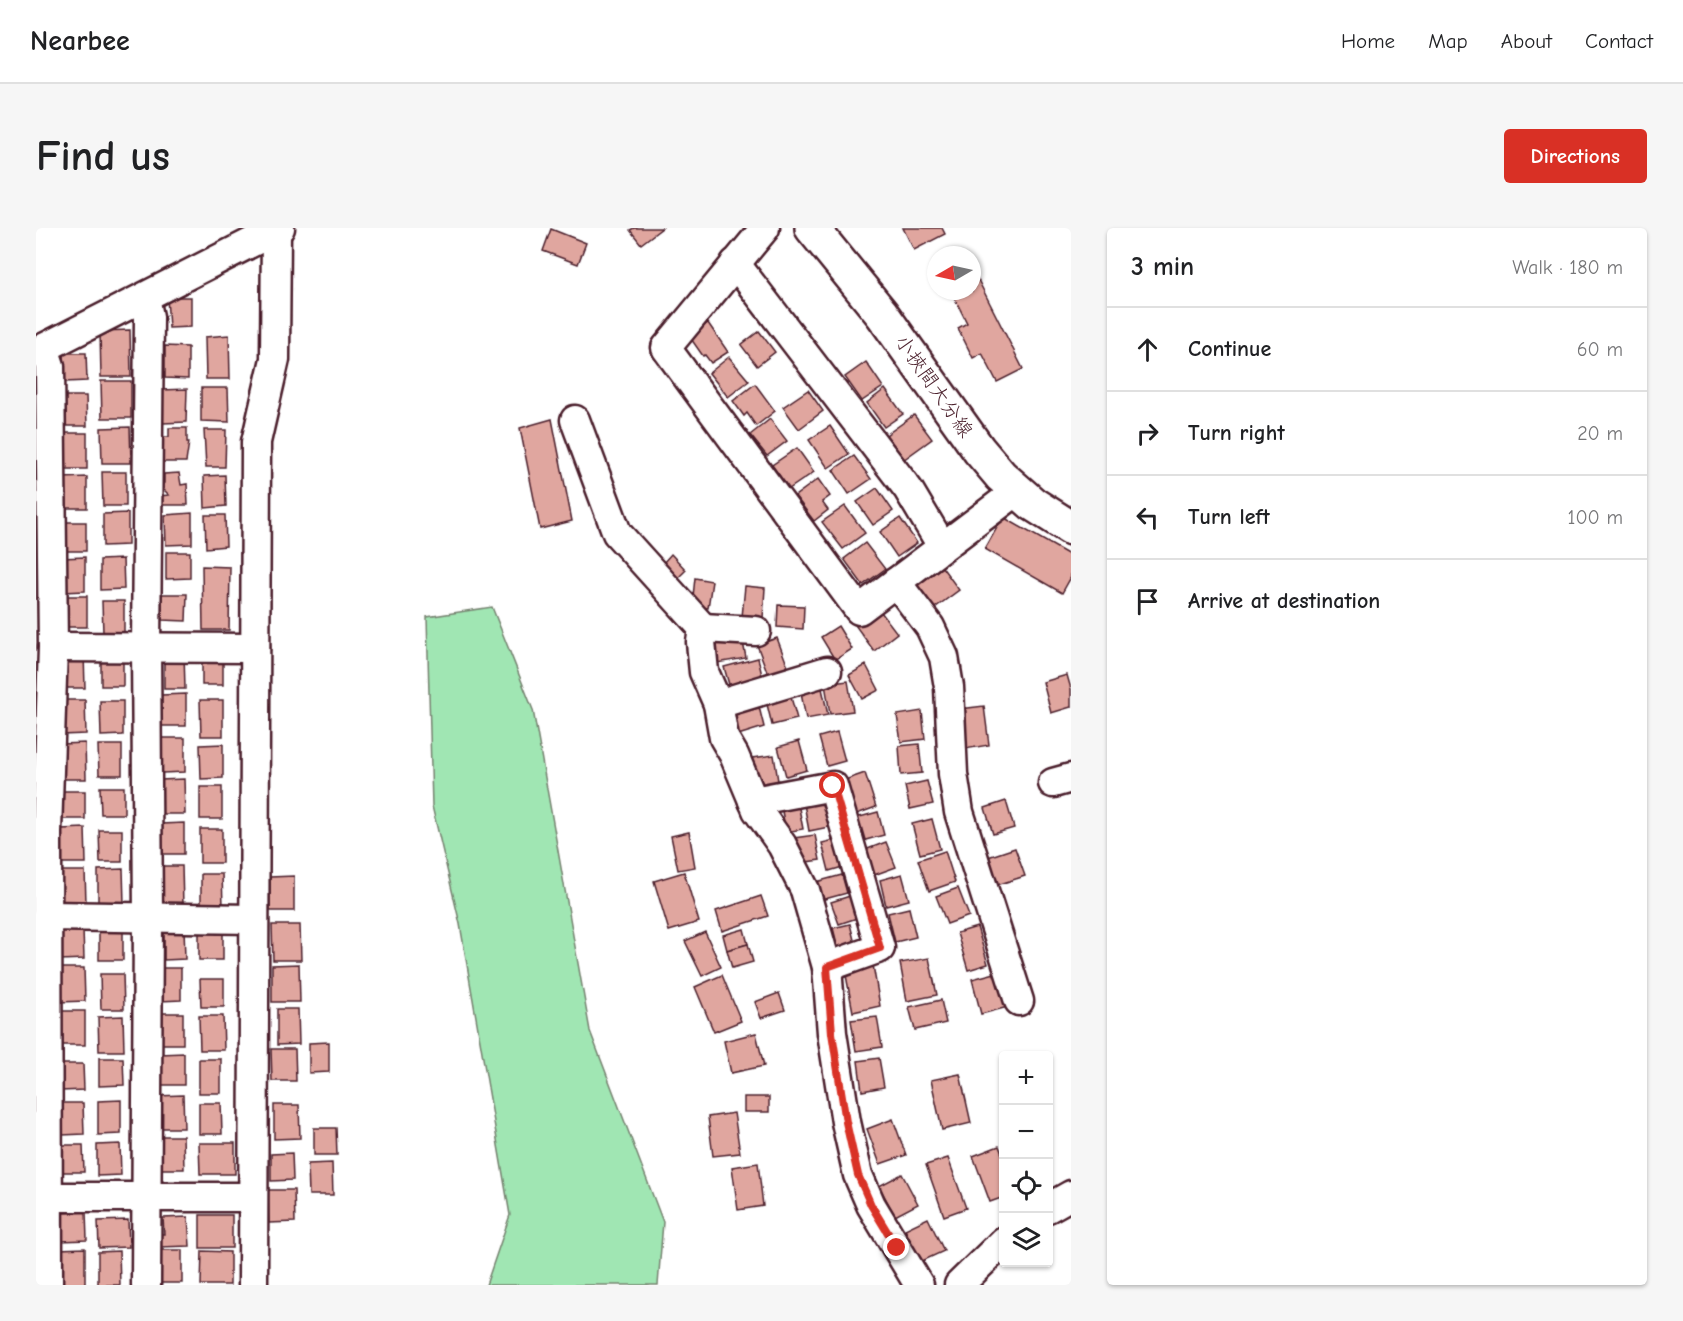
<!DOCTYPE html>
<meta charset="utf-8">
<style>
body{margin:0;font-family:"Comic Neue","Klee One",sans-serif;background:#f6f6f6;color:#202124}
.controls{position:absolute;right:18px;bottom:18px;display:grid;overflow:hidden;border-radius:6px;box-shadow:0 2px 4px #0004}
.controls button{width:54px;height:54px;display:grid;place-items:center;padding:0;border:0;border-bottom:2px solid #e0e0e0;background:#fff;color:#202124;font:30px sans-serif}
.compass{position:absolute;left:891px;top:18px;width:54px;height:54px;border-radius:50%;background:#fff;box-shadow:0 2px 4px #0004;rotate:261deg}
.stop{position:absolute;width:18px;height:18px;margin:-14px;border:4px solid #d93025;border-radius:50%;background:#fff}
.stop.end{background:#d93025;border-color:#fff;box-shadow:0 2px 6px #0008}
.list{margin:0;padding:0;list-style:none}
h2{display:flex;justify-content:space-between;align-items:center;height:78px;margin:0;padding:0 24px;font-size:26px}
h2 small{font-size:20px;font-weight:400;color:#757577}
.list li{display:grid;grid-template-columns:39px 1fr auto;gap:18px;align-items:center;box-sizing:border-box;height:84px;padding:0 24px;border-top:2px solid #e0e0e0}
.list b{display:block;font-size:22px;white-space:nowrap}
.list em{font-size:20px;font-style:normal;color:#757577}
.icon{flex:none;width:33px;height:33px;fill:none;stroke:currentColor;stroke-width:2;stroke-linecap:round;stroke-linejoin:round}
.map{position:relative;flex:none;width:1035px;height:1057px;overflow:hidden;border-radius:6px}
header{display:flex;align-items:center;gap:36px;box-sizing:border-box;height:84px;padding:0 30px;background:#fff;border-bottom:2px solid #e0e0e0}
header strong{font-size:28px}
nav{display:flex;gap:33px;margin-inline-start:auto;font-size:21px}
.intro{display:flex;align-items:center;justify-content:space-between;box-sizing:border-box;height:144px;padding:0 36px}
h1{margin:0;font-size:42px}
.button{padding:15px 27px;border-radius:6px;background:#d93025;color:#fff;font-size:21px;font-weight:700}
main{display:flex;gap:36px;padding:0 36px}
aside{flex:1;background:#fff;border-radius:6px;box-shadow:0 2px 4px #0004}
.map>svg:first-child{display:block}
</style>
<header>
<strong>Nearbee</strong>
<nav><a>Home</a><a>Map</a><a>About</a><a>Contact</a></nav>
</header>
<div class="intro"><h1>Find us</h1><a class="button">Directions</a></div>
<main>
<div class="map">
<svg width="1035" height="1057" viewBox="0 0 1035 1057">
<rect width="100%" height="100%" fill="#fff"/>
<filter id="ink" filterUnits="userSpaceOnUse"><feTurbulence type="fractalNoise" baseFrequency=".0167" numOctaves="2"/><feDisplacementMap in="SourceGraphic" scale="12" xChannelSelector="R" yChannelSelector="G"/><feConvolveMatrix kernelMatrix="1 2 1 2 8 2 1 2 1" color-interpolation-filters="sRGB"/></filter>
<g filter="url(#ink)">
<polygon fill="#a0e6b3" stroke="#75826f" stroke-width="1.5" points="456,379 497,482 554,803 627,994 622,1057 450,1057 474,987 424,696 396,578 391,389"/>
<g fill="#e0a69f" stroke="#4a1f2b" stroke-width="1.5">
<polygon points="598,0 626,0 605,16 594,2"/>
<polygon points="867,0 906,0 909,6 878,22"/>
<polygon points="515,1 550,15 542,36 507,23"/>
<polygon points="936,40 987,141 961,154 946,125 937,130 922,100 931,95 915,63 936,63"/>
<polygon points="131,69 155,69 155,99 133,100"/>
<polygon points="672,95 692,124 675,135 669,127 667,128 653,108"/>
<polygon points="94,102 95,149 65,149 64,103"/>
<polygon points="723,103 739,124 721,138 705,117"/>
<polygon points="193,107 194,151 170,151 169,109"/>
<polygon points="129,118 152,119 152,151 129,150"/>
<polygon points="28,125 50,125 51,153 29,154"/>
<polygon points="693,129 713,153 692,169 673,145"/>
<polygon points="830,134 847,159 826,173 809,149"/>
<polygon points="65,153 95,153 95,190 66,190"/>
<polygon points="719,156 739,183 720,198 711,185 708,188 697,173"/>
<polygon points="165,160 192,160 193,194 165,193"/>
<polygon points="151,161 150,194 127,195 126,162"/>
<polygon points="849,161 867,186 848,199 831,175"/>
<polygon points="772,162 787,183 763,201 747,179"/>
<polygon points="29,168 50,168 51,198 30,198"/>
<polygon points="878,187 896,211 867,232 850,207"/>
<polygon points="516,191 536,293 504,301 484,200"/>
<polygon points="734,191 751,213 731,228 714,207"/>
<polygon points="794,198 813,226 792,240 773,212"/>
<polygon points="94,199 95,235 66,235 65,200"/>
<polygon points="133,200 151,200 151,214 153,214 150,234 126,234 125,209 133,209"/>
<polygon points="168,202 190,202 189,239 170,239"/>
<rect x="29" y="205" width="22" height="36"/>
<polygon points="761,220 778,244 753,261 736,237"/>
<polygon points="818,228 835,251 813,266 797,242"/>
<polygon points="66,244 90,244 90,278 67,278"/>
<polygon points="143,245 145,257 151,256 152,277 124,277 124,268 133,267 125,259 128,255 128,246"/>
<polygon points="189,247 190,278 169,280 168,248"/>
<polygon points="51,249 51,280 27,280 26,250"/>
<polygon points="782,251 794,268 786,274 792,282 778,293 759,268"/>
<polygon points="841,260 857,283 837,297 821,274"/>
<polygon points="809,278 829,305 807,321 786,294"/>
<polygon points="92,285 92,317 67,318 67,286"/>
<polygon points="156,285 156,316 130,317 129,287"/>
<polygon points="169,287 189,287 190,318 170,320"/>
<polygon points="967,289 1035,328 1035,349 1026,365 949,321"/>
<polygon points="864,290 881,315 861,329 844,304"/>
<polygon points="25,294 50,294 50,323 26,323"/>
<polygon points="829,315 849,341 827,357 808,331"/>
<polygon points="130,324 154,324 154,350 130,351"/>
<polygon points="635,326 650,342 641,351 627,335"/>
<polygon points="49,329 49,363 27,364 26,330"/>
<polygon points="87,331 88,361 64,362 64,332"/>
<polygon points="166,338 194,339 193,402 167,402"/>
<polygon points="906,339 923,362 896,382 879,359"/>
<polygon points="659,350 676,353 672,380 656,378"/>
<polygon points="709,358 729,360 727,390 706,389"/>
<polygon points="126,366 151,366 150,393 126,392"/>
<polygon points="26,368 51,368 51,399 27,399"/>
<polygon points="66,373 88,373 88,405 67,405"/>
<polygon points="742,377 768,378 767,401 741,399"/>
<polygon points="842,380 861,405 838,423 819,397"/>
<polygon points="802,398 816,421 799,432 785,409"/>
<polygon points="706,409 710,430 681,435 677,415"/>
<polygon points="741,410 752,439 732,446 721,417"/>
<polygon points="128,425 148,425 149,461 128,461"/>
<polygon points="187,425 187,457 166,457 166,426"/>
<polygon points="25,426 48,426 49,460 25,460"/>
<rect x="65" y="426" width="22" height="32"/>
<polygon points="722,430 727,452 694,460 688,439"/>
<polygon points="830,437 843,462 826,471 813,447"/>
<polygon points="1031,447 1035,461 1035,479 1015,485 1007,454"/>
<polygon points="812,453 817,483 794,486 789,456"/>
<polygon points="785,456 792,487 770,491 764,460"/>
<polygon points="753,462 761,491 736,497 729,468"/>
<polygon points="150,466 150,498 125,498 125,467"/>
<polygon points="24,472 49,472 50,506 25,507"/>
<polygon points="164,472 187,472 187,508 165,508"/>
<polygon points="64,473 87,473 87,507 65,508"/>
<polygon points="948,478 953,517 929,521 924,481"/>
<polygon points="723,479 728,499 702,507 697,486"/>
<polygon points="886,483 889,511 865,514 861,487"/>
<polygon points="801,504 809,533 791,538 783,509"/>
<polygon points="125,510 149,510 149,544 126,545"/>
<polygon points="763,513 771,542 750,548 742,519"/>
<polygon points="49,515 50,551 26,551 26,516"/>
<polygon points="187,516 187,550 165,551 164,517"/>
<polygon points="883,516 886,545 865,547 863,518"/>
<polygon points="62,517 86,517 86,547 63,547"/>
<polygon points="738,527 742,553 720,557 716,530"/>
<polygon points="829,545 840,579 818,587 806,553"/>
<polygon points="148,551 149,586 125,586 124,552"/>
<polygon points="891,553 897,576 874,581 869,558"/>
<polygon points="64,559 88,559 88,586 65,586"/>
<rect x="164" y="559" width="22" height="32"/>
<rect x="25" y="563" width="24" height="28"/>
<polygon points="793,571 798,598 773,603 768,576"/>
<polygon points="970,573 978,600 957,606 949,580"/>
<polygon points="762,575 767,601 750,604 745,578"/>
<polygon points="842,584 848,607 826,613 820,590"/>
<polygon points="896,591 904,621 884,626 876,596"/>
<polygon points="148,595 148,626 125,626 125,596"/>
<polygon points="49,600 50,635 25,635 25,601"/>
<rect x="164" y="601" width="22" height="34"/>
<polygon points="63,602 86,602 86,634 64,634"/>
<polygon points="653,604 659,639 642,642 635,608"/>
<polygon points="779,607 784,632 763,635 758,610"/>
<polygon points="803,611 810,638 793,643 786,615"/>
<polygon points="850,614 860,639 838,647 829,622"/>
<polygon points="979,620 989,648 961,657 952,629"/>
<polygon points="909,623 919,654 893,663 882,632"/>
<polygon points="125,638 146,638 147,678 126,679"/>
<polygon points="87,641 88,676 62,676 62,642"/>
<polygon points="22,643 49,643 50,675 23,675"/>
<polygon points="648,644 663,694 633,703 618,653"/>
<polygon points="165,646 186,646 187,678 165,679"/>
<polygon points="866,646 873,672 850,678 844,652"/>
<polygon points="806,647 811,665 785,672 780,654"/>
<polygon points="258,648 258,683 234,683 234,649"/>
<polygon points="922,660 933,688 911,696 900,668"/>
<polygon points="725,668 732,688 686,703 680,683"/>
<polygon points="814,668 821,690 803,696 795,674"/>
<polygon points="873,680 880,709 859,714 852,685"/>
<polygon points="814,696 820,720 803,724 797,700"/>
<polygon points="236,697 264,697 265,732 237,732"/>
<rect x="63" y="698" width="24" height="34"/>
<polygon points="941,699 952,736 932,742 921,705"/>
<polygon points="128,700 148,700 149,731 128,732"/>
<rect x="163" y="701" width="24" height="31"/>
<polygon points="708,701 712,716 691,722 687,707"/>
<polygon points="24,702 47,702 48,731 24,732"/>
<polygon points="669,704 685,739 666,748 649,713"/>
<polygon points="712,716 717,734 696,740 691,722"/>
<polygon points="893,730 901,767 871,773 864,735"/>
<polygon points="263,736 264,774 236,774 236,737"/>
<polygon points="837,737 844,778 817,784 809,742"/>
<polygon points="23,740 48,740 49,773 23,774"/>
<polygon points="124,740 145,740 145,772 124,773"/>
<polygon points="963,744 972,779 945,786 936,751"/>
<polygon points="64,746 87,746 88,781 65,781"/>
<polygon points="686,747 705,793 678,804 659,759"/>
<polygon points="164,751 188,751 188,779 165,779"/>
<polygon points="743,765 749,782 725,790 719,774"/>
<polygon points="905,772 910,795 879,802 873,779"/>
<polygon points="241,781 262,781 263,816 241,817"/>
<polygon points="22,783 49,783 49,817 23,817"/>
<polygon points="123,785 147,785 147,816 124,816"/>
<polygon points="87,788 88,823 63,823 62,789"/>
<polygon points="163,788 187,788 188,822 164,822"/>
<polygon points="841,789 846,819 820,823 815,792"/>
<polygon points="720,805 728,838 695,845 688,813"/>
<polygon points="293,814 293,844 273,845 273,815"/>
<polygon points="235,821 259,821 260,853 236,853"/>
<polygon points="148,825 148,857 125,857 124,826"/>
<polygon points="63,830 87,830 88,857 63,858"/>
<polygon points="843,830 848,859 826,863 822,833"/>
<rect x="163" y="831" width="22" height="34"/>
<polygon points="25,836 47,836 48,862 25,863"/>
<polygon points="924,846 935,895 906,902 895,852"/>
<polygon points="147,867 148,900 122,900 121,868"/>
<rect x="708" y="869" width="25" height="15"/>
<polygon points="85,872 85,906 62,907 62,873"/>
<polygon points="26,875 47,875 48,906 26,907"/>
<polygon points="163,875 185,875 186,906 163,906"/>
<polygon points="238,877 263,877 264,910 238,911"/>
<polygon points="698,885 704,925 677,928 672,889"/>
<polygon points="857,891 870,927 844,936 831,901"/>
<polygon points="278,900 300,900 301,927 278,927"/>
<polygon points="122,908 147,908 148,941 123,941"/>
<polygon points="163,915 199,915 199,946 164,946"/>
<polygon points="84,916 85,947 61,948 61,917"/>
<polygon points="23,917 47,917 48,944 23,944"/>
<polygon points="963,918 968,931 968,969 954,974 937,928"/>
<polygon points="256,925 257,952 235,953 235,926"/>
<polygon points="912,930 930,980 908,988 890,937"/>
<polygon points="296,935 297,967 273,967 272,936"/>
<polygon points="722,935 727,978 702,982 696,939"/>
<polygon points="866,946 882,976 859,988 843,958"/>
<polygon points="232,962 258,962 259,994 233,995"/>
<polygon points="50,984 51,1012 25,1013 25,985"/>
<rect x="164" y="987" width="32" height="33"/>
<polygon points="152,989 154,1018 123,1019 122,1006 128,1006 127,990"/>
<polygon points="892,990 908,1023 884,1034 869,1001"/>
<polygon points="92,992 93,1019 63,1020 62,993"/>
<polygon points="49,1020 49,1056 23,1056 23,1021"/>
<polygon points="120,1022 146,1022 146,1055 121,1055"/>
<polygon points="83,1023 84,1057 62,1057 62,1024"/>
<polygon points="166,1023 194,1024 194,1057 165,1057"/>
</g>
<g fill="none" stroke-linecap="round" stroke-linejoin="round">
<defs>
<g id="minor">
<polyline points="729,0 630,120 823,382 981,263"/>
<polyline points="699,35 872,261 906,318"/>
<polyline points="109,70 113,89 110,419 112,690 110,1057"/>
<polyline points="8,120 14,138 17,419 11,604 12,1057"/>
<polyline points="0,124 244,0"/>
<polyline points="539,192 581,305 667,400 665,414 668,444 682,476 688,510 698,527 721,582 746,617 769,662 791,739 796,805 810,894 822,947 835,977 883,1057"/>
<polyline points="860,354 894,399 908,429 913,459 917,546 923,584 983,773"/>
<polyline points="667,400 720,403"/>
<polyline points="17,419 219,420"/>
<polyline points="682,476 791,443"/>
<polyline points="1017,555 1035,550"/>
<polyline points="717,573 797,558 844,720 791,739"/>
<polyline points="11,688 217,691"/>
<polyline points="0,969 216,969"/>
<polyline points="1012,980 1035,967"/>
<polyline points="217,1057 220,214 239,131 240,2"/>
<polyline points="923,1057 968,1013"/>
</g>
<polyline id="major" points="776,0 846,86 943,222 965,248 997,276 1035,300"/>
</defs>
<use href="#minor" stroke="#4a1f2b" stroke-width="33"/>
<use href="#major" stroke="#4a1f2b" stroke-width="38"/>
<use href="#minor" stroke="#fff" stroke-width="28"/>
<use href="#major" stroke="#fff" stroke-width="33"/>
</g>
</g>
<g fill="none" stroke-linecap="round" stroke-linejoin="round" filter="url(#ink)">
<polyline stroke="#d93025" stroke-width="8" points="797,558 844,720 791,739 796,805 810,894 822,947 835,977 861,1020"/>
</g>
<g text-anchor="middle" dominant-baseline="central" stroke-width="4.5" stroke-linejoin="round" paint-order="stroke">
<g font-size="20" fill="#4a1f2b" stroke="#fff">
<text transform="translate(898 158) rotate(55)">小挾間大分線</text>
</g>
</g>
</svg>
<div class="controls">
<button>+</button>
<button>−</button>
<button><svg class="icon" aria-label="locate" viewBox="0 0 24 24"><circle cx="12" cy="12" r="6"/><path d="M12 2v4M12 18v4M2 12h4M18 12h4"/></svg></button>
<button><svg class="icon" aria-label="layers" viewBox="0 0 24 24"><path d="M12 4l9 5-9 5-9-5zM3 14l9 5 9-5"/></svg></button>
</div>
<svg class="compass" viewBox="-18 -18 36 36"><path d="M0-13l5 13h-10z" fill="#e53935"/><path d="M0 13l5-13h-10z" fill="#757577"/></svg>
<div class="stop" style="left:797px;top:558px"></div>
<div class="stop end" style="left:861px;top:1020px"></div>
</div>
<aside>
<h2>3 min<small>Walk · 180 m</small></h2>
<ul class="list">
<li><svg class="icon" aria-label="ahead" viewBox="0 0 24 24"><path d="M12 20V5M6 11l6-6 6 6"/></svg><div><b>Continue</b></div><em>60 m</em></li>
<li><svg class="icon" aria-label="right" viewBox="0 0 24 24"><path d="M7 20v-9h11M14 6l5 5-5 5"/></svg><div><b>Turn right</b></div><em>20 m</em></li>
<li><svg class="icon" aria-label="left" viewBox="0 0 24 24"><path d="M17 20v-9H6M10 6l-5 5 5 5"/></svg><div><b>Turn left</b></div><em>100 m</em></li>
<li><svg class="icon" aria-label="arrive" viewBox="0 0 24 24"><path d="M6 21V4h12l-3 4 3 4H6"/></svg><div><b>Arrive at destination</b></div></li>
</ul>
</aside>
</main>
